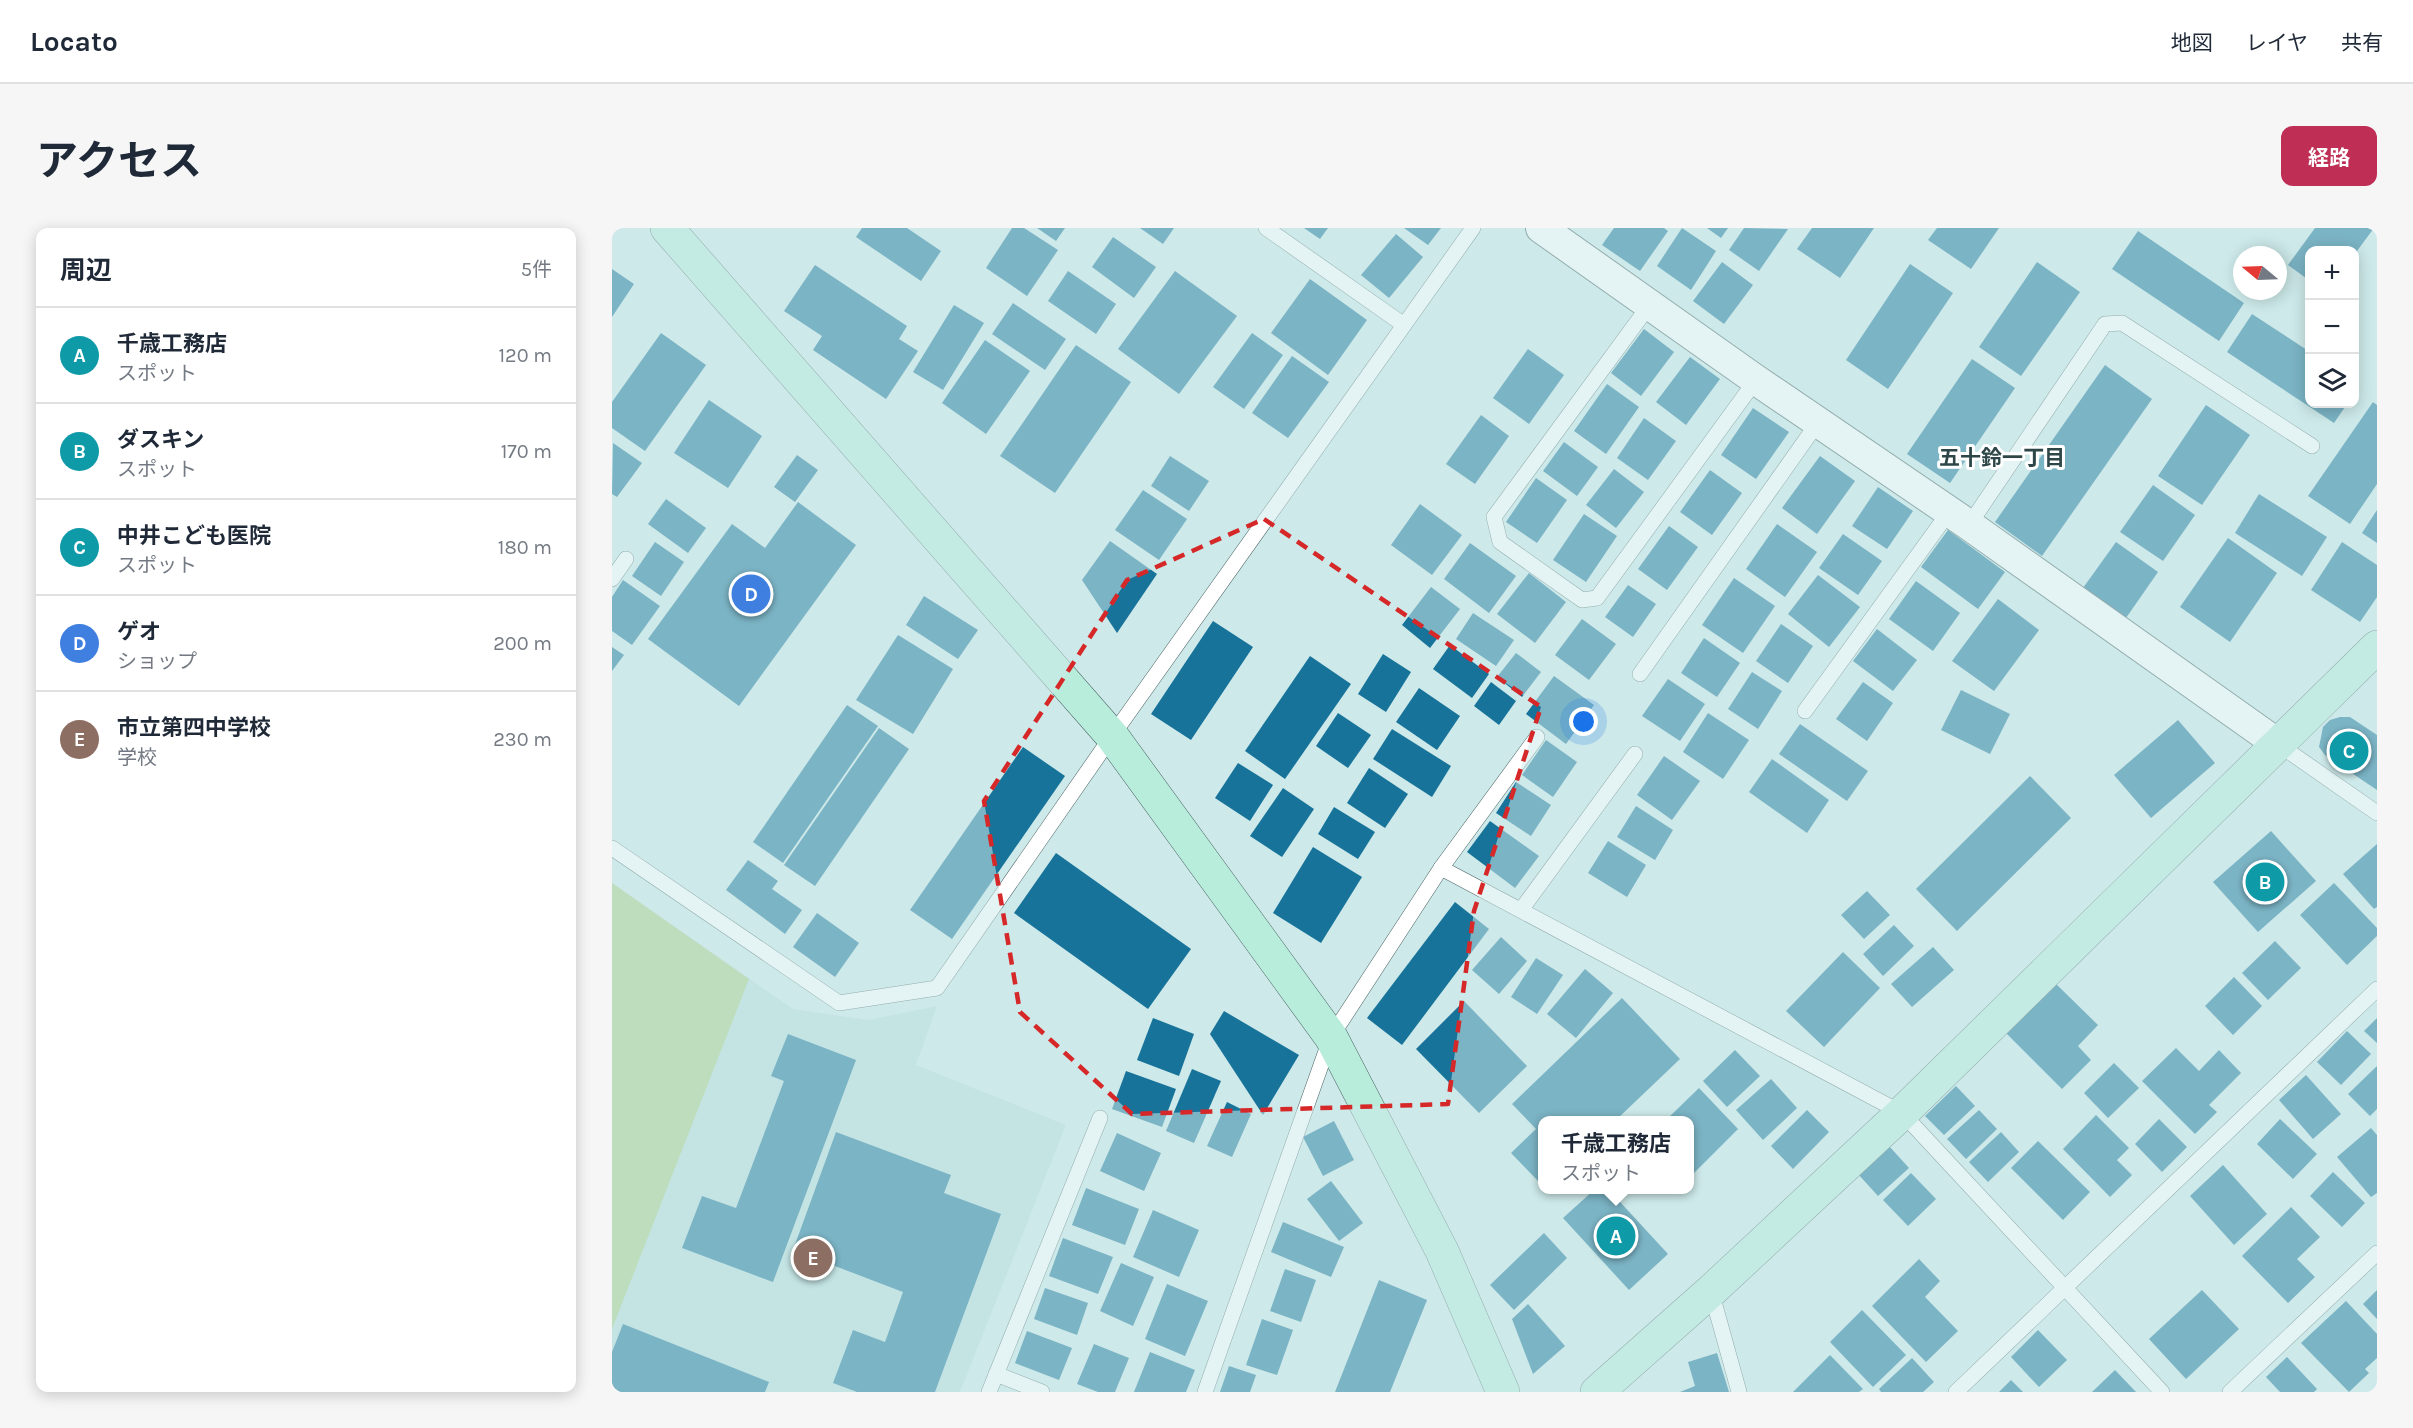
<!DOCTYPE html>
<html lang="ja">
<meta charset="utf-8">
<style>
body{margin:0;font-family:Karla,"Noto Sans JP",sans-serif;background:#f6f6f7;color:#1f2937}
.controls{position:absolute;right:18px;top:18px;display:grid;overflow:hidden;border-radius:12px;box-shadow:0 3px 15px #0003}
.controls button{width:54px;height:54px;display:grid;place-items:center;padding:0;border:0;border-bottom:2px solid #e0e1e3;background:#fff;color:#1f2937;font:30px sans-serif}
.compass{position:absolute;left:1621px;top:18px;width:54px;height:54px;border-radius:50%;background:#fff;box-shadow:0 3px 15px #0003;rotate:289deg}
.you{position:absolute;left:972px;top:494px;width:21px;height:21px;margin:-15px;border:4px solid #fff;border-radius:50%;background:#1a73e8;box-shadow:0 0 0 9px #1a73e833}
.badge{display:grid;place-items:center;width:39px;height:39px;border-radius:50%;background:#be2e55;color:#fff;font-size:20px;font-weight:700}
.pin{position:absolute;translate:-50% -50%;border:3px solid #fff;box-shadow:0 2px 6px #0006}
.popup{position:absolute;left:926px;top:888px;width:156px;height:78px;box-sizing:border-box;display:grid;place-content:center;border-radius:12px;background:#fff;filter:drop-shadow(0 2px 4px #0005);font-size:20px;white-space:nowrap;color:#747a83}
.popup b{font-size:22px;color:#1f2937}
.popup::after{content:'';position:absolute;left:50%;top:100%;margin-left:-12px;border:12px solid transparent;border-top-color:#fff}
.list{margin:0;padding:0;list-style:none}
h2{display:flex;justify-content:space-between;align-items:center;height:78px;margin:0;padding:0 24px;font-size:26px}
h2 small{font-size:20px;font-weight:400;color:#747a83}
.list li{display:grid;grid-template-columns:39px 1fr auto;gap:18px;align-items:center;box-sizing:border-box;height:96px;padding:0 24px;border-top:2px solid #e0e1e3}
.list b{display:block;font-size:22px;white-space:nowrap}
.list p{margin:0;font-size:20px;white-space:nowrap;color:#747a83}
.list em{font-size:20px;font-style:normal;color:#747a83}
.icon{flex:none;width:33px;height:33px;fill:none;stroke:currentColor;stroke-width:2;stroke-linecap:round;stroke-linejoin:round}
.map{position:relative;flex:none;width:1765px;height:1164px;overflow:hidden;border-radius:12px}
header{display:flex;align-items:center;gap:36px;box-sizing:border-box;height:84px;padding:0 30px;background:#fff;border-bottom:2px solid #e0e1e3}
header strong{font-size:28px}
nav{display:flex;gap:33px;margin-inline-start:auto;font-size:21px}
.intro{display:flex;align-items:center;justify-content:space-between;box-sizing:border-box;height:144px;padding:0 36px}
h1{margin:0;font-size:42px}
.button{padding:15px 27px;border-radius:12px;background:#be2e55;color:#fff;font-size:21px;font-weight:700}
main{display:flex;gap:36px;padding:0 36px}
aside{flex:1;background:#fff;border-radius:12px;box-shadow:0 3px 15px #0003}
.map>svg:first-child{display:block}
</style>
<header>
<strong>Locato</strong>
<nav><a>地図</a><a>レイヤ</a><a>共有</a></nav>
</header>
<div class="intro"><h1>アクセス</h1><a class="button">経路</a></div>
<main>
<aside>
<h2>周辺<small>5件</small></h2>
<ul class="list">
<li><span class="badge" style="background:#0f9aa8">A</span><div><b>千歳工務店</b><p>スポット</p></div><em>120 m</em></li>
<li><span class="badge" style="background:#0f9aa8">B</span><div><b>ダスキン</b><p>スポット</p></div><em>170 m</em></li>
<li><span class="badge" style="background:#0f9aa8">C</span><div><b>中井こども医院</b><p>スポット</p></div><em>180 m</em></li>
<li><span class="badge" style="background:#3f7fe0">D</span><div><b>ゲオ</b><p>ショップ</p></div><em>200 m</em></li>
<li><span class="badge" style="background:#8d6e63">E</span><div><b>市立第四中学校</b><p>学校</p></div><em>230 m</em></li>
</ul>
</aside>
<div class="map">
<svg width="1765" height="1164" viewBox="0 0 1765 1164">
<rect width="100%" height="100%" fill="#cde9e9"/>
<polygon fill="#b8dede" points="0,655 181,781 256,792 325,778 304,837 454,897 348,1164 0,1164"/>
<polygon fill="#accf87" points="0,655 137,751 0,1101"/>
<g fill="#18739a">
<polygon points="250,0 295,0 329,23 309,53 244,9"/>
<polygon points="400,0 412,0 446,22 415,68 374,40"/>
<polygon points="425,0 453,0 444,13"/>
<polygon points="528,0 562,0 551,16"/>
<polygon points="692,0 716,0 708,11"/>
<polygon points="792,0 829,0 816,17"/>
<polygon points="1002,0 1052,0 1056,3 1028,43 990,17"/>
<polygon points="1070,0 1104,23 1079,62 1045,38"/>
<polygon points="1095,0 1116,0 1109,10"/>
<polygon points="1132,0 1176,1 1147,43 1117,22"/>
<polygon points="1200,0 1262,0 1228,50 1185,21"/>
<polygon points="1325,0 1387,0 1359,41 1316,12"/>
<polygon points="1703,0 1762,0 1742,27 1742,22 1698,22 1698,53 1676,37"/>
<polygon points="1526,3 1632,75 1607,113 1500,41"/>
<polygon points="784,6 811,29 777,70 749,47"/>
<polygon points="501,9 544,39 522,70 480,39"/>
<polygon points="1110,34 1141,57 1112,96 1081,73"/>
<polygon points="1425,34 1468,64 1409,148 1367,119"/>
<polygon points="1298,36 1341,65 1276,161 1234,132"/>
<polygon points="203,37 295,98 287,111 306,123 274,171 201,122 210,108 172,83"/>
<polygon points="0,41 22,56 0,89"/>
<polygon points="456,43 504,76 484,106 436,73"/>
<polygon points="563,43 625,88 567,166 506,121"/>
<polygon points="698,51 755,92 716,147 659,105"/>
<polygon points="401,75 454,111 433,142 380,106"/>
<polygon points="342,77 372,95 331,162 301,144"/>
<polygon points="1640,86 1698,124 1698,176 1735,176 1722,195 1615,124"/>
<polygon points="1032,101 1062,124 1029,168 999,145"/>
<polygon points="49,105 94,137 33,223 0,200 0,174"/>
<polygon points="640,105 671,127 632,181 601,159"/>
<polygon points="373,112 418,143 374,206 330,175"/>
<polygon points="464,117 519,154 443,265 388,228"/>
<polygon points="916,121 952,147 917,196 881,170"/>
<polygon points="680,128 717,154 676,210 640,185"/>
<polygon points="1078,129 1108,151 1074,197 1044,174"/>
<polygon points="1360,131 1403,160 1338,255 1295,226"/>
<polygon points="1493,137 1540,171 1430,328 1383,294"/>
<polygon points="995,156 1027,179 994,226 962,203"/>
<polygon points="97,172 150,208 116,260 62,225"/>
<polygon points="1761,174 1765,177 1765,256 1738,296 1696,268"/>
<polygon points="1594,177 1638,207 1590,277 1546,248"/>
<polygon points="1141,180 1177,204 1144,251 1109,227"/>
<polygon points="869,187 897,208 863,256 834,236"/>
<polygon points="1032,190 1064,213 1036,252 1005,230"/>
<polygon points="952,214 986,239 965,268 931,243"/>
<polygon points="1,215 30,235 5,269 0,266"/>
<polygon points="185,227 206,242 183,274 162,259"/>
<polygon points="558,228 597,253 577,283 539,258"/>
<polygon points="1208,228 1243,253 1205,306 1170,280"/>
<polygon points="1002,241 1032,264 1004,300 974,277"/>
<polygon points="1098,242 1130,265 1100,307 1068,284"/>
<polygon points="924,250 955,272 925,315 894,294"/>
<polygon points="1541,257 1583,287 1551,333 1508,304"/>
<polygon points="1266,259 1301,283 1275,321 1240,298"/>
<polygon points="531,262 575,291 547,332 503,302"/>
<polygon points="1647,266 1715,309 1690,348 1623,305"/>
<polygon points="54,271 94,300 76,325 36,296"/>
<polygon points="186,274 244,317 127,478 36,411 120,296 153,320"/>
<polygon points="808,276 850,307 820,347 779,317"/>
<polygon points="1765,282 1765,315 1750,305"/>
<polygon points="972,286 1005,308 974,354 941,332"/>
<polygon points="1165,296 1205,324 1173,369 1134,341"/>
<polygon points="1057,298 1086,319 1055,362 1026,341"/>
<polygon points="1336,302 1393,344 1366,381 1309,339"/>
<polygon points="1231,306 1270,333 1246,367 1207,340"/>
<polygon points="1616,310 1665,345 1618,414 1568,379"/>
<polygon points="498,313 545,346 505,405 470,352"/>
<polygon points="43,314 72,334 49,368 20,348"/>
<polygon points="1504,314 1546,344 1514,390 1471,360"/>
<polygon points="1730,314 1765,337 1765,369 1748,394 1699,362"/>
<polygon points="858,315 904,348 877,385 832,351"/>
<polygon points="917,345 954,374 923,415 885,386"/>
<polygon points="1206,347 1248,379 1217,419 1176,386"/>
<polygon points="1122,350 1163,378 1131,425 1090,397"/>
<polygon points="11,352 48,378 20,417 0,403 0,369"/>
<polygon points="1304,353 1348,385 1321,423 1277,391"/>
<polygon points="1016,357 1044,376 1021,409 993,389"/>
<polygon points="819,359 848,381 818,420 790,397"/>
<polygon points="312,368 366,402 346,431 294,397"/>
<polygon points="1386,371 1427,402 1382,463 1340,433"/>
<polygon points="861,385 902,412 884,438 844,411"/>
<polygon points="970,391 1004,416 977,452 943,427"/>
<polygon points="601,393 641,419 579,512 539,486"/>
<polygon points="1169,396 1201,418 1176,455 1144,433"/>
<polygon points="1265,401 1305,432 1281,463 1241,433"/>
<polygon points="286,407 341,441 301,506 244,472"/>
<polygon points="1092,410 1128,435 1105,469 1069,445"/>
<polygon points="838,417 877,446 860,470 821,441"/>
<polygon points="0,419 12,427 0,443"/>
<polygon points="904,425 929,444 910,469 885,449"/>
<polygon points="771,426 799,444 774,484 746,466"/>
<polygon points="698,428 739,456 673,551 633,523"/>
<polygon points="1140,444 1170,463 1146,501 1116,481"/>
<polygon points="942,448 982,477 954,516 914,486"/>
<polygon points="1056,451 1093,476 1068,513 1030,488"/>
<polygon points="879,454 904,473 887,497 862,478"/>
<polygon points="1251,454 1281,475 1255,513 1224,491"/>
<polygon points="807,460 848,488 825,522 784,494"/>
<polygon points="1349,462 1398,486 1378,526 1329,502"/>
<polygon points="235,477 266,498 171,635 141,614"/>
<polygon points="726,485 759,507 736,540 704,518"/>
<polygon points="1096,485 1137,512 1111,551 1071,524"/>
<polygon points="1728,489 1738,489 1765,507 1765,562 1713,527 1707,519 1711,499 1718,492"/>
<polygon points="1566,492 1603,535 1539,590 1502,547"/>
<polygon points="1188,496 1256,543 1235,573 1167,526"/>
<polygon points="267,500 297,521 203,658 172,637"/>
<polygon points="780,501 839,538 820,569 761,531"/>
<polygon points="934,512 965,534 941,569 910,547"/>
<polygon points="411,519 453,548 340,711 298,682"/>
<polygon points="1052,528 1088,553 1060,592 1025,567"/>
<polygon points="1160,531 1217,572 1195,605 1137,564"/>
<polygon points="626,535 661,557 638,593 603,570"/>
<polygon points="757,540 796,566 773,600 735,575"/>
<polygon points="1418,548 1459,590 1345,703 1304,661"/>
<polygon points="904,554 939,577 919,608 884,585"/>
<polygon points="671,560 702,581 670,629 638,608"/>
<polygon points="1024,578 1061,602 1043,632 1005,609"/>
<polygon points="722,579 763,604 746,631 706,606"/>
<polygon points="878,593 927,628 903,660 855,624"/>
<polygon points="1659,603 1704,653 1646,704 1601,654"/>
<polygon points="996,613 1034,637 1015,669 976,645"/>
<polygon points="1765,616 1765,679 1762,681 1731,646"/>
<polygon points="701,619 750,649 709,715 661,685"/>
<polygon points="444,625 579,721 536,781 402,685"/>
<polygon points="136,632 166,653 160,661 190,682 173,706 114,662"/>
<polygon points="1722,655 1765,700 1765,708 1735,737 1688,687"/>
<polygon points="1255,663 1278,687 1252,711 1229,687"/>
<polygon points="843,674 877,701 790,817 755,790"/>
<polygon points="205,685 247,715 223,749 181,719"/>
<polygon points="1282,697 1302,718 1271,748 1251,726"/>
<polygon points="889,709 915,733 887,766 860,742"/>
<polygon points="1663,713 1689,740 1656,772 1630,745"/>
<polygon points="1321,719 1342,742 1300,779 1279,756"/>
<polygon points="1231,724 1268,760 1212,819 1174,783"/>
<polygon points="924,730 951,747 925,786 899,769"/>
<polygon points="973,741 1001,765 964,810 935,786"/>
<polygon points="1622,749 1650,778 1621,807 1593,778"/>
<polygon points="1440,752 1486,797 1466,818 1479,832 1450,861 1391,802"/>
<polygon points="1010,770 1068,831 1004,892 930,892 930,948 926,953 899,925 924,901 900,876"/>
<polygon points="852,773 915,838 867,885 804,821"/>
<polygon points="612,783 687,827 651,887 598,806"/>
<polygon points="541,790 582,806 567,848 525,832"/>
<polygon points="1765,790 1765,815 1752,803"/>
<polygon points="1735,803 1759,826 1729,857 1705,834"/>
<polygon points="176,806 244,832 161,1054 70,1020 90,968 124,980 172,853 159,848"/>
<polygon points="1564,820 1587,843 1607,822 1629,845 1597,877 1605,884 1583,906 1530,853"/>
<polygon points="1123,822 1148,848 1115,879 1091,853"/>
<polygon points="1502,835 1527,860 1496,890 1472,865"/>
<polygon points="1765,838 1765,881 1758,888 1736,866"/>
<polygon points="580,841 609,853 582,915 554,903"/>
<polygon points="514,843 564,861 550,899 500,881"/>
<polygon points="1694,847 1729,886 1701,911 1667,872"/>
<polygon points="1159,851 1185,880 1151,912 1124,882"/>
<polygon points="1344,858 1363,878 1332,907 1313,888"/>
<polygon points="1087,860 1126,901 1078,949 1078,892 1054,892"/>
<polygon points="615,874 639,886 620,929 595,918"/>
<polygon points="1195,882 1217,904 1181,941 1159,918"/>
<polygon points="1367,882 1385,901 1354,931 1335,911"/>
<polygon points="1484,887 1517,920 1505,932 1520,947 1498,969 1451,921"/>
<polygon points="1547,891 1575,919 1550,944 1523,916"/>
<polygon points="1668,891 1705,926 1681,951 1645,916"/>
<polygon points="722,893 742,932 711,948 691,909"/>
<polygon points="1759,900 1765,907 1765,965 1759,969 1725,929"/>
<polygon points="224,904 339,947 332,965 389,986 323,1164 245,1164 221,1155 241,1102 273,1114 291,1064 181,1022"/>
<polygon points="1389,904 1407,924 1376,954 1357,934"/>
<polygon points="505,905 549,925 532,963 488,943"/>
<polygon points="1426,913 1478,964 1451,992 1399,940"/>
<polygon points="1277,918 1297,940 1266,968 1246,946"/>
<polygon points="1611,937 1655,986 1622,1017 1578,968"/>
<polygon points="1721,944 1753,975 1730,999 1698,968"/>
<polygon points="1299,945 1324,971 1296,998 1271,972"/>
<polygon points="719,953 751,995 727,1013 695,971"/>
<polygon points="474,960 527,981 513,1017 460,997"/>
<polygon points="982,962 997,962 1056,1026 1017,1062 951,990"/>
<polygon points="1679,979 1708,1009 1685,1031 1703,1049 1676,1075 1630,1028"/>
<polygon points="541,982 587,1002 567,1049 521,1029"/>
<polygon points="671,994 732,1019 719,1049 659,1024"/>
<polygon points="932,1005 955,1030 902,1082 878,1057"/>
<polygon points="451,1010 501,1029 486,1066 437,1048"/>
<polygon points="1307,1031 1328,1053 1313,1069 1346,1103 1314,1134 1260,1078"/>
<polygon points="509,1035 542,1049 521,1098 488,1083"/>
<polygon points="673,1041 704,1052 689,1094 658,1083"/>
<polygon points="767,1052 815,1072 778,1164 723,1164"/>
<polygon points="555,1056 596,1073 573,1128 533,1111"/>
<polygon points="433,1060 476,1075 465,1107 422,1091"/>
<polygon points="1590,1062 1627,1101 1574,1151 1537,1111"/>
<polygon points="1765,1062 1765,1091 1751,1076"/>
<polygon points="1734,1073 1765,1106 1765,1130 1753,1141 1757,1145 1737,1164 1689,1115"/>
<polygon points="916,1076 953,1118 921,1146 900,1091"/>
<polygon points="1250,1082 1294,1127 1261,1159 1218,1114"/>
<polygon points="650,1091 681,1102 665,1147 634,1137"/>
<polygon points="11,1096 157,1154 153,1164 0,1164 0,1124"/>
<polygon points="1426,1102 1455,1132 1427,1159 1399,1129"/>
<polygon points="415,1103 460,1120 447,1152 403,1135"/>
<polygon points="482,1116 517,1130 503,1164 486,1164 465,1156"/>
<polygon points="538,1124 583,1142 574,1164 522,1164"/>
<polygon points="1105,1125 1117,1164 1068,1164 1083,1158 1076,1134"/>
<polygon points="1218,1127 1251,1161 1247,1164 1181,1164"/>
<polygon points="1675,1129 1705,1161 1702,1164 1668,1164 1654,1149"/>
<polygon points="1300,1130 1322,1154 1311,1164 1269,1164 1267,1161"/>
<polygon points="617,1138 644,1147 638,1164 608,1164"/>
<polygon points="1503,1142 1524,1164 1480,1164"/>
<polygon points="1399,1152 1411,1164 1387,1164"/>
</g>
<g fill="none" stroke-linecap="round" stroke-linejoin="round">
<defs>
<g id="lane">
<polyline points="654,0 792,97"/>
<polyline points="1039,75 882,289 888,314 970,372 985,370 1144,152"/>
<polyline points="1357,297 1493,96 1510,95 1700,218"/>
<polyline points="0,351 14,331"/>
<polyline points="1028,446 1207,193"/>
<polyline points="1193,483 1337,284"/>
<polyline points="1666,516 1765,585"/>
<polyline points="0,620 227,775 325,760 500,508 861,0"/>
<polyline points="829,640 1290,885 1550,1164"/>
<polyline points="909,682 1023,526"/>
<polyline points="1099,1063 1127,1164"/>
<polyline points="384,1146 430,1164"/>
<polyline points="377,1164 488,890"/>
<polyline points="593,1164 719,809 829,640 925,509"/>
<polyline points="1344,1164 1765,761"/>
<polyline points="1618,1164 1765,1025"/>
</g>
<polyline id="street" points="929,0 1144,152 1357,297 1666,516"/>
<g id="secondary">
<polyline points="55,0 500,508 719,809 830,1023 891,1164"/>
<polyline points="985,1164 1099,1063 1290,885 1765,419"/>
</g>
</defs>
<use href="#lane" stroke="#4d6566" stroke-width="16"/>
<use href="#street" stroke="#4d6566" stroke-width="32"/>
<use href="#secondary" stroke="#4d6566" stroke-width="34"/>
<use href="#lane" stroke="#fff" stroke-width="15"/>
<use href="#street" stroke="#fff" stroke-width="30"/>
<use href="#secondary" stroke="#b8eddc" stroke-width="33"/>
</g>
<path d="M0 0H1765V1164H0ZM652,291L929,479L862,683L836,876L520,886L408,784L372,573L515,352Z" fill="#cde9e9" fill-opacity=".55" fill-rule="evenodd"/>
<path fill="none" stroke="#d62828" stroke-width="4.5" stroke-dasharray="12 8" stroke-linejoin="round" d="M652,291L929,479L862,683L836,876L520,886L408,784L372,573L515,352Z"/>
<g text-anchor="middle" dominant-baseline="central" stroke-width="6" stroke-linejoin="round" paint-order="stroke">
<g font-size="21" font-weight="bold" fill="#2e4647" stroke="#fff">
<text x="1390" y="230">五十鈴一丁目</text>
</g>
</g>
</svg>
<div class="controls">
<button>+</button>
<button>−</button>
<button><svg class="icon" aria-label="layers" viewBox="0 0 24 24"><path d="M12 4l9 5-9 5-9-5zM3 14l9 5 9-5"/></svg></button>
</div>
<svg class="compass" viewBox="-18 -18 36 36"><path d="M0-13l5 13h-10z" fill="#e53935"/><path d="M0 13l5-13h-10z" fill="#747a83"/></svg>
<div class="you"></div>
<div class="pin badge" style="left:1004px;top:1008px;background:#0f9aa8">A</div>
<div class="popup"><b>千歳工務店</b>スポット</div>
<div class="pin badge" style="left:1653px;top:654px;background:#0f9aa8">B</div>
<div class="pin badge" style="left:1737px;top:523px;background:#0f9aa8">C</div>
<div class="pin badge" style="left:139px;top:366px;background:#3f7fe0">D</div>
<div class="pin badge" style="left:201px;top:1030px;background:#8d6e63">E</div>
</div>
</main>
